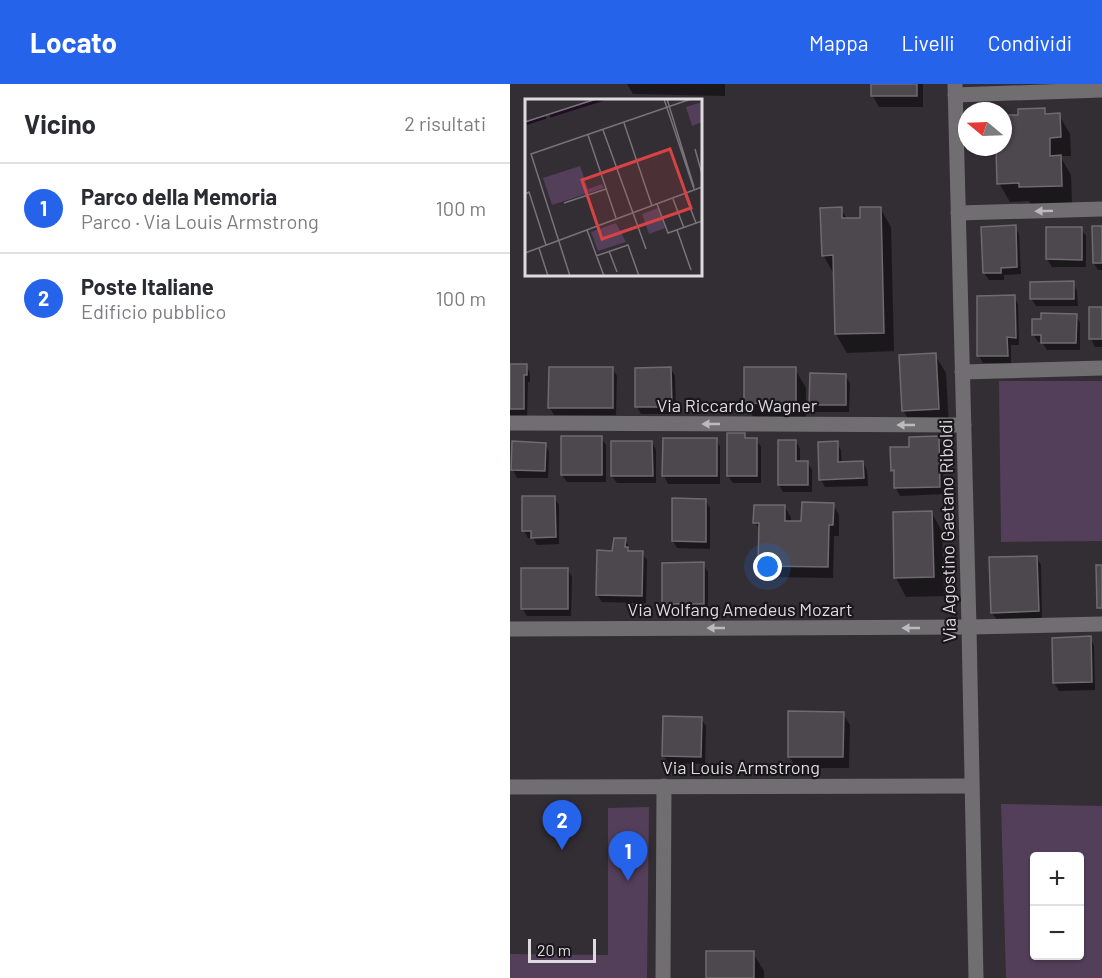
<!DOCTYPE html>
<html lang="it">
<meta charset="utf-8">
<style>
body{margin:0;font-family:Barlow,sans-serif;background:#f2f2f3;color:#2b2b33}
.controls{position:absolute;right:18px;bottom:18px;display:grid;overflow:hidden;border-radius:6px;box-shadow:0 2px 4px #0004}
.controls button{width:54px;height:54px;display:grid;place-items:center;padding:0;border:0;border-bottom:2px solid #e1e1e2;background:#fff;color:#2b2b33;font:30px sans-serif}
.compass{position:absolute;left:448px;top:18px;width:54px;height:54px;border-radius:50%;background:#fff;box-shadow:0 2px 4px #0004;rotate:289deg}
.scale{position:absolute;left:18px;bottom:15px;width:68px;box-sizing:border-box;padding-left:6px;border:3px solid #dedbdf;border-top:0;font-size:16px;line-height:21px;white-space:nowrap;color:#dedbdf;-webkit-text-stroke:4px #19171a;paint-order:stroke}
.you{position:absolute;left:258px;top:483px;width:21px;height:21px;margin:-15px;border:4px solid #fff;border-radius:50%;background:#1a73e8;box-shadow:0 0 0 9px #1a73e833}
.badge{display:grid;place-items:center;width:39px;height:39px;border-radius:50%;background:#2563eb;color:#fff;font-size:20px;font-weight:700}
.pin{position:absolute;translate:-50% -50px;filter:drop-shadow(0 2px 3px #0008)}
.pin::after{content:'';position:absolute;top:32px;width:21px;height:18px;background:inherit;clip-path:polygon(0 0,100% 0,50% 100%)}
.list{margin:0;padding:0;list-style:none}
h2{display:flex;justify-content:space-between;align-items:center;height:78px;margin:0;padding:0 24px;font-size:26px}
h2 small{font-size:20px;font-weight:400;color:#7c7c81}
.list li{display:grid;grid-template-columns:39px 1fr auto;gap:18px;align-items:center;box-sizing:border-box;height:90px;padding:0 24px;border-top:2px solid #e1e1e2}
.list b{display:block;font-size:22px;white-space:nowrap}
.list p{margin:0;font-size:20px;white-space:nowrap;color:#7c7c81}
.list em{font-size:20px;font-style:normal;color:#7c7c81}
.map{position:relative;flex:none;width:592px;height:894px;overflow:hidden}
header{display:flex;align-items:center;gap:36px;box-sizing:border-box;height:84px;padding:0 30px;background:#2563eb;color:#fff}
header strong{font-size:28px}
nav{display:flex;gap:33px;margin-inline-start:auto;font-size:21px}
main{display:flex}
aside{flex:1;background:#fff}
.map>svg:first-child{display:block}
</style>
<header>
<strong>Locato</strong>
<nav><a>Mappa</a><a>Livelli</a><a>Condividi</a></nav>
</header>
<main>
<aside>
<h2>Vicino<small>2 risultati</small></h2>
<ul class="list">
<li><span class="badge">1</span><div><b>Parco della Memoria</b><p>Parco · Via Louis Armstrong</p></div><em>100 m</em></li>
<li><span class="badge">2</span><div><b>Poste Italiane</b><p>Edificio pubblico</p></div><em>100 m</em></li>
</ul>
</aside>
<div class="map">
<svg width="592" height="894" viewBox="0 0 592 894">
<rect width="100%" height="100%" fill="#332d34"/>
<g fill="#543f5a" fill-rule="evenodd">
<polygon points="489,297 592,297 592,457 491,458"/>
<path d="M491,720L592,722V894H496ZM570,772V872H524V772Z"/>
<polygon points="139,723 137,894 0,894 0,870 98,871 98,724"/>
</g>
<g fill="#0007">
<polygon points="117,0 215,0 215,12 123,10"/>
<polygon points="362,0 413,0 413,23 369,23 362,11"/>
<polygon points="534,26 537,31 549,31 560,50 561,72 550,72 561,91 562,120 521,122 519,117 500,118 489,99 488,63 493,63 493,33 509,32"/>
<polygon points="370,124 381,143 384,267 337,269 326,250 324,190 313,171 331,125 337,135 352,135"/>
<polygon points="505,143 509,150 511,190 494,191 494,196 479,196 474,189"/>
<polygon points="592,144 592,186 588,186 584,179"/>
<polygon points="571,145 576,152 576,183 542,183 537,175"/>
<polygon points="563,199 567,207 568,222 526,222 521,214"/>
<polygon points="504,213 508,220 509,261 501,261 501,279 473,279 469,272"/>
<polygon points="581,225 592,225 592,263 585,263 581,255"/>
<polygon points="566,231 570,239 570,266 537,266 532,258 528,258 523,250"/>
<polygon points="425,271 436,289 439,343 404,345 393,326"/>
<polygon points="0,281 16,281 20,289 20,298 18,298 17,333 0,332"/>
<polygon points="102,284 107,292 106,331 44,331 40,324"/>
<polygon points="236,284 285,285 296,304 296,339 246,338 236,319"/>
<polygon points="161,285 165,292 166,330 131,330 127,323"/>
<polygon points="335,291 340,299 339,328 305,328 301,321"/>
<polygon points="234,351 237,355 246,355 251,363 251,399 223,399 218,392"/>
<polygon points="91,354 96,361 96,398 57,398 52,391"/>
<polygon points="428,354 432,361 434,410 390,412 386,404 386,392 382,386 400,364"/>
<polygon points="154,355 206,355 210,363 210,400 158,400 154,392"/>
<polygon points="286,357 290,365 290,379 297,378 302,386 302,408 273,408 269,401"/>
<polygon points="142,358 146,366 146,399 107,399 102,392"/>
<polygon points="327,359 331,366 332,380 353,379 357,386 358,402 315,403 311,396"/>
<polygon points="35,360 39,368 38,394 7,394 3,386"/>
<polygon points="44,413 49,421 49,460 27,461 23,454 18,454 14,447"/>
<polygon points="195,416 200,424 200,465 167,464 163,457"/>
<polygon points="323,420 329,431 329,452 324,452 323,494 256,493 249,481 250,447 245,438 275,423 281,434 281,438 293,438"/>
<polygon points="421,428 432,447 434,512 396,513 386,494 384,429"/>
<polygon points="115,455 119,463 119,468 132,469 137,476 136,519 92,518 87,511 103,468"/>
<polygon points="526,473 531,481 532,535 487,536 482,529"/>
<polygon points="193,480 198,488 198,527 158,527 154,520"/>
<polygon points="58,486 62,493 61,532 17,532 12,524"/>
<polygon points="580,554 584,562 585,606 549,607 544,599"/>
<polygon points="333,630 340,641 339,684 286,684 279,672"/>
<polygon points="191,635 196,642 195,680 158,679 154,672"/>
<polygon points="243,869 254,887 254,894 197,894"/>
</g>
<g fill="#4d474e" stroke="#6f6971" stroke-width="1.5">
<rect x="361" y="0" width="46" height="12"/>
<polygon points="535,24 535,30 550,29 551,53 540,54 540,72 551,71 552,102 509,103 509,99 487,100 486,63 493,63 493,31 508,31 508,25"/>
<polygon points="332,123 332,134 350,134 350,123 371,123 374,249 325,250 323,171 312,172 310,124"/>
<polygon points="506,141 507,183 491,184 491,189 473,189 471,143"/>
<polygon points="582,142 592,142 592,179 583,179"/>
<polygon points="536,143 572,143 572,176 536,175"/>
<polygon points="564,197 564,215 520,215 520,198"/>
<polygon points="505,211 506,254 497,253 498,272 467,272 467,212"/>
<rect x="579" y="223" width="13" height="32"/>
<polygon points="531,229 567,230 566,259 531,259 531,251 522,251 522,235 531,235"/>
<polygon points="426,269 429,325 392,327 389,271"/>
<polygon points="0,280 17,280 17,291 14,291 14,325 0,325"/>
<polygon points="39,283 103,283 103,324 38,324"/>
<polygon points="161,283 162,323 125,323 125,284"/>
<polygon points="234,283 286,283 286,320 234,319"/>
<polygon points="300,289 336,290 336,321 299,321"/>
<polygon points="217,349 235,349 235,354 247,354 247,392 217,392"/>
<rect x="51" y="352" width="41" height="39"/>
<polygon points="429,352 430,403 384,404 384,386 381,387 380,363 399,363 399,353"/>
<polygon points="153,354 207,354 207,392 152,392"/>
<polygon points="268,356 286,356 286,377 298,377 298,401 268,401"/>
<polygon points="2,357 36,359 35,387 1,386"/>
<polygon points="101,357 142,357 143,392 101,392"/>
<polygon points="328,357 328,378 353,377 354,394 309,396 308,358"/>
<polygon points="12,412 45,412 46,453 21,454 21,447 12,447"/>
<polygon points="162,414 196,415 196,458 162,457"/>
<polygon points="292,418 324,419 323,441 319,441 318,483 248,482 249,439 243,439 244,421 275,421 275,437 291,437"/>
<polygon points="422,427 424,493 384,494 383,428"/>
<polygon points="104,454 116,454 115,463 118,463 118,467 133,467 132,512 86,511 87,466 102,467"/>
<polygon points="527,472 529,527 481,529 479,473"/>
<polygon points="194,478 194,520 152,520 152,479"/>
<polygon points="586,481 592,481 592,524 587,524"/>
<rect x="11" y="484" width="47" height="41"/>
<polygon points="581,552 582,598 543,599 542,554"/>
<polygon points="278,627 334,628 333,673 278,673"/>
<polygon points="153,632 192,633 191,673 152,672"/>
<rect x="196" y="867" width="48" height="27"/>
</g>
<g fill="none" stroke-linecap="round" stroke-linejoin="round">
<g stroke="#706e71" stroke-width="15">
<polyline points="445,0 459,543 466,894"/>
<polyline points="445,11 592,6"/>
<polyline points="448,129 592,125"/>
<polyline points="452,288 592,284"/>
<polyline points="0,339 454,341"/>
<polyline points="0,545 459,543 592,540"/>
<polyline points="0,703 461,702"/>
<polyline points="153,894 154,702"/>
</g>
</g>
<defs><path id="oneway-solid" d="M-6-.8H1V-3.2L6.5 0L1 3.2V.8H-6Z" transform="scale(1.5)"/></defs>
<g fill="#bdbabe">
<use href="#oneway-solid" transform="translate(534 127) rotate(179)"/>
<use href="#oneway-solid" transform="translate(201 340) rotate(-180)"/>
<use href="#oneway-solid" transform="translate(396 341) rotate(-180)"/>
<use href="#oneway-solid" transform="translate(206 544) rotate(180)"/>
<use href="#oneway-solid" transform="translate(401 544) rotate(180)"/>
</g>
<g text-anchor="middle" dominant-baseline="central" stroke-width="4.5" stroke-linejoin="round" paint-order="stroke">
<g font-size="18" fill="#dedbdf" stroke="#19171a">
<text x="227" y="321">Via Riccardo Wagner</text>
<text transform="translate(437 447) rotate(-91)">Via Agostino Gaetano Riboldi</text>
<text x="230" y="525">Via Wolfang Amedeus Mozart</text>
<text x="231" y="683">Via Louis Armstrong</text>
</g>
</g>
<g transform="translate(15 15)">
<rect width="177" height="177" fill="#332d34"/>
<path d="M177,3V23L167,27L161,8ZM55,67L63,90L77,85L79,89L27,106L18,79ZM133,109L140,129L124,135L117,115ZM91,124L101,143L73,152L66,133Z" fill="#543f5a"/>
<path fill="none" stroke="#200c25" stroke-width="3" d="M25,17L79,0M0,25L21,18"/>
<path fill="none" stroke="#777378" stroke-width="1.5" d="M139,0L169,90M142,0L169,88M0,23L71,0M99,24L127,107M78,31L121,150M63,36L91,119M170,50L177,75M0,95L4,93L21,146M160,95L171,124M148,100L159,129M39,104L81,90M132,105L143,134L177,122M62,131L79,177M152,131L166,171M14,149L23,177M84,152L92,173M0,154L177,88M71,157L103,146L114,177M45,177L6,55L166,0"/>
<path fill="#d74343" fill-opacity="0.15" stroke="#d74343" stroke-width="3" d="M145,50L166,109L77,140L57,81Z"/>
<rect width="177" height="177" fill="none" stroke="#dedbdf" stroke-width="3"/>
</g>
</svg>
<div class="controls">
<button>+</button>
<button>−</button>
</div>
<svg class="compass" viewBox="-18 -18 36 36"><path d="M0-13l5 13h-10z" fill="#e53935"/><path d="M0 13l5-13h-10z" fill="#7c7c81"/></svg>
<div class="scale">20 m</div>
<div class="you"></div>
<div class="pin badge" style="left:118px;top:797px">1</div>
<div class="pin badge" style="left:52px;top:766px">2</div>
</div>
</main>
